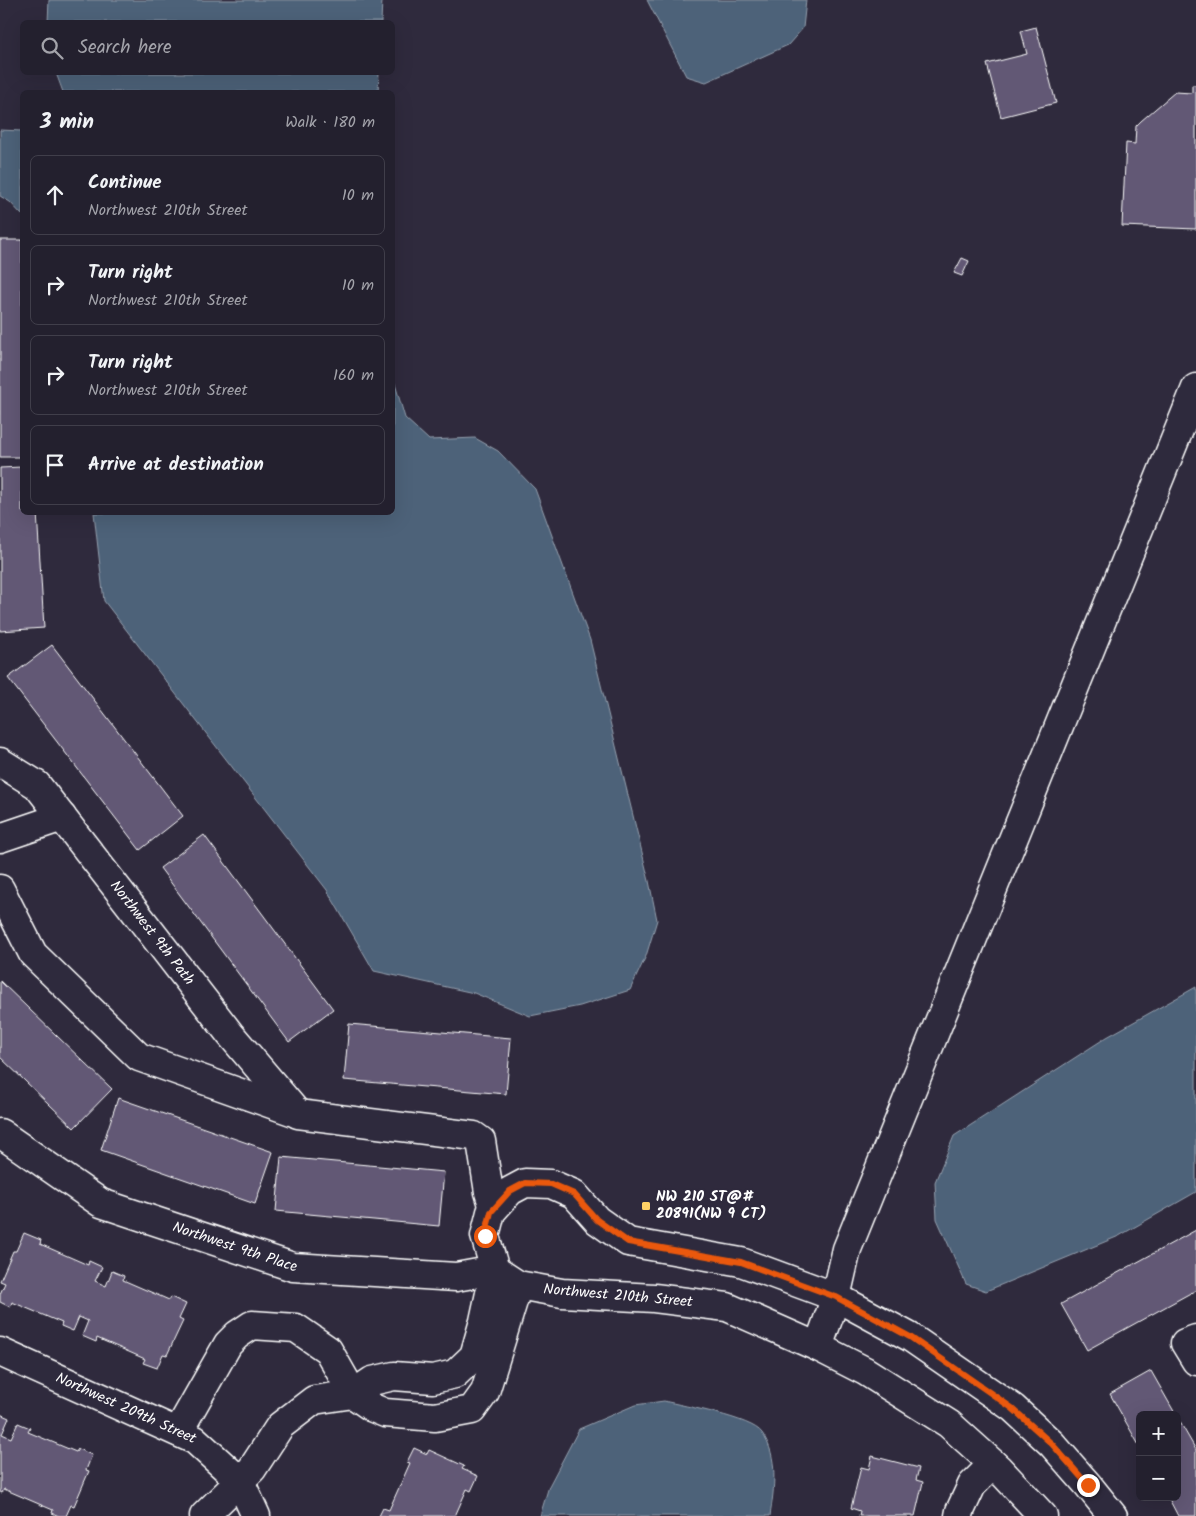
<!DOCTYPE html>
<meta charset="utf-8">
<style>
body{margin:0;font-family:Kalam,sans-serif;background:#2b2836;color:#f1f3f6}
.controls{position:absolute;right:15px;bottom:15px;display:grid;overflow:hidden;border-radius:8px;box-shadow:0 5px 20px #0002}
.controls button{width:45px;height:45px;display:grid;place-items:center;padding:0;border:0;border-bottom:1px solid #403e4a;background:#23202e;color:#f1f3f6;font:25px sans-serif}
.stop{position:absolute;width:15px;height:15px;margin:-11px;border:4px solid #ea580c;border-radius:50%;background:#fff}
.stop.end{background:#ea580c;border-color:#fff;box-shadow:0 1px 5px #0008}
.list{margin:0;padding:0;list-style:none}
h2{display:flex;justify-content:space-between;align-items:center;height:65px;margin:0;padding:0 20px;font-size:21px}
h2 small{font-size:16px;font-weight:400;color:#a3a3aa}
.list li{display:grid;grid-template-columns:32px 1fr auto;gap:15px;align-items:center;box-sizing:border-box;height:80px;margin:0 10px 10px;padding:0 10px;border:1px solid #403e4a;border-radius:8px}
.list b{display:block;font-size:19px;white-space:nowrap}
.list p{margin:0;font-size:16px;white-space:nowrap;color:#a3a3aa}
.list em{font-size:16px;font-style:normal;color:#a3a3aa}
.icon{flex:none;width:28px;height:28px;fill:none;stroke:currentColor;stroke-width:2;stroke-linecap:round;stroke-linejoin:round}
.map{position:relative;flex:none;width:1196px;height:1516px;overflow:hidden}
.search{position:absolute;background:#23202e;box-shadow:0 5px 20px #0002;left:20px;top:20px;width:375px;height:55px;display:flex;align-items:center;gap:12px;box-sizing:border-box;padding:0 18px;border-radius:8px;color:#a3a3aa;font-size:19px}
.panel{position:absolute;background:#23202e;box-shadow:0 5px 20px #0002;left:20px;top:90px;width:375px;height:425px;border-radius:8px}
.map>svg:first-child{display:block}
</style>
<div class="map">
<svg width="1196" height="1516" viewBox="0 0 1196 1516">
<rect width="100%" height="100%" fill="#2f2a3d"/>
<filter id="ink" filterUnits="userSpaceOnUse"><feTurbulence type="fractalNoise" baseFrequency=".02" numOctaves="2"/><feDisplacementMap in="SourceGraphic" scale="10" xChannelSelector="R" yChannelSelector="G"/><feConvolveMatrix kernelMatrix="1 2 1 2 8 2 1 2 1" color-interpolation-filters="sRGB"/></filter>
<g filter="url(#ink)">
<g fill="#4e6279" stroke="#95a1af">
<polygon points="49,0 382,0 381,22 48,22"/>
<polygon points="647,0 806,0 803,28 788,45 706,82 686,76"/>
<polygon points="56,73 379,73 378,92 63,92"/>
<polygon points="0,130 22,131 22,215 10,202 0,196"/>
<polygon points="393,377 405,418 429,440 475,438 498,451 535,489 590,640 649,881 657,920 646,956 630,990 580,1006 530,1016 474,993 374,971 327,890 104,601 94,513 392,512"/>
<polygon points="1196,987 1196,1192 1119,1236 986,1291 966,1284 937,1219 935,1182 954,1136 1107,1037"/>
<path d="M664,1401C684,1406 752,1418 762,1433C779,1457 774,1489 770,1516H540L549,1486L579,1429L635,1405Z"/>
</g>
<g fill="#625875" stroke="#fff">
<polygon points="1036,27 1056,103 1001,117 987,64 1027,54 1021,31"/>
<polygon points="1192,85 1196,85 1196,229 1122,226 1126,143 1135,144 1136,126 1141,121 1175,92 1192,93"/>
<rect x="0" y="240" width="22" height="217"/>
<polygon points="962,258 969,261 962,276 954,273"/>
<polygon points="22,467 22,512 37,512 44,628 0,631 0,468"/>
<polygon points="52,645 183,816 140,850 8,678"/>
<polygon points="204,835 333,1009 289,1042 160,868"/>
<polygon points="0,981 112,1089 74,1128 0,1057"/>
<polygon points="349,1024 511,1038 506,1094 344,1080"/>
<polygon points="118,1098 273,1152 255,1204 101,1150"/>
<polygon points="281,1157 444,1172 439,1226 276,1211"/>
<polygon points="1196,1230 1196,1290 1087,1350 1061,1304"/>
<polygon points="24,1233 41,1240 40,1244 88,1265 89,1261 102,1267 95,1281 106,1286 112,1271 124,1276 123,1280 169,1300 171,1297 186,1304 179,1319 183,1321 167,1355 163,1354 157,1368 143,1363 145,1359 97,1338 96,1342 82,1336 88,1321 79,1317 73,1331 61,1326 62,1323 12,1302 10,1307 0,1302 0,1294 5,1283 0,1281 13,1251 16,1251"/>
<polygon points="1151,1371 1176,1415 1140,1415 1140,1447 1110,1394"/>
<polygon points="0,1414 9,1418 2,1434 11,1438 18,1423 30,1428 28,1432 76,1452 78,1449 92,1455 86,1470 89,1471 74,1506 71,1505 66,1516 59,1516 52,1513 53,1510 4,1489 2,1493 0,1492"/>
<polygon points="1177,1417 1196,1450 1196,1516 1178,1516 1168,1497 1177,1497"/>
<polygon points="414,1448 427,1454 429,1450 464,1466 462,1469 478,1476 471,1491 467,1489 455,1516 379,1516 383,1508 389,1510 410,1463 407,1462"/>
<polygon points="872,1456 919,1468 916,1480 923,1482 915,1516 859,1516 860,1511 851,1508 861,1467 869,1469"/>
</g>
<g fill="none" stroke-linecap="round" stroke-linejoin="round">
<defs>
<g id="minor">
<path id="s1" d="M0,762L37,785L230,1034L298,1114L474,1136L481,1141L489,1192L494,1208"/>
<polyline points="0,838 62,817"/>
<polyline points="0,889 33,954 139,1057 297,1113"/>
<path id="s2" d="M0,1133L101,1203L293,1267L456,1277L495,1270"/>
<polyline points="1196,1339 1185,1343 1196,1361"/>
<polyline points="818,1347 836,1297 847,1249 1196,388"/>
<path id="s3" d="M0,1352L195,1440L240,1481L256,1516"/>
<polyline points="178,1432 228,1344 237,1335 252,1325 296,1328 328,1350 353,1394 373,1408 385,1413 435,1417 472,1410 485,1392 518,1285"/>
<polyline points="204,1516 252,1469 280,1426 314,1400 353,1394 372,1381 394,1376 433,1379 455,1374 474,1356 484,1321 495,1270"/>
<polyline points="959,1516 960,1511 972,1485 993,1464"/>
<polyline points="1043,1516 999,1469 949,1424 865,1371 818,1347 727,1307 654,1298 562,1293 518,1285 495,1270 485,1236 491,1212 510,1191 525,1183 551,1184 574,1194 597,1220 628,1242 741,1262 836,1297 910,1337 1013,1408 1052,1444 1088,1485 1113,1516"/>
</g>
</defs>
<use href="#minor" stroke="#fff" stroke-width="31"/>
<use href="#minor" stroke="#2f2a3d" stroke-width="28"/>
</g>
</g>
<g fill="none" stroke-linecap="round" stroke-linejoin="round" filter="url(#ink)">
<polyline stroke="#ea580c" stroke-width="6" points="485,1236 491,1212 510,1191 525,1183 551,1184 574,1194 597,1220 628,1242 741,1262 836,1297 910,1337 1012,1408 1052,1444 1088,1485"/>
</g>
<rect fill="#ffd166" stroke="#2f2a3d" stroke-width="2" x="641" y="1201" width="10" height="10" rx="2.5"/>
<g text-anchor="middle" dominant-baseline="central" stroke-width="4" stroke-linejoin="round" paint-order="stroke">
<g font-size="15" fill="#fff" stroke="#2f2a3d">
<text stroke="none"><textPath href="#s1" startOffset="231">Northwest 9th Path</textPath></text>
<text stroke="none"><textPath href="#s2" startOffset="264">Northwest 9th Place</textPath></text>
<text transform="translate(618 1296) rotate(5)">Northwest 210th Street</text>
<text stroke="none"><textPath href="#s3" startOffset="138">Northwest 209th Street</textPath></text>
</g>
<g font-size="15" font-weight="bold" fill="#fff" stroke="#2f2a3d" text-anchor="start">
<text x="656" y="1197">NW 210 ST@#<tspan x="656" dy="17">20891(NW 9 CT)</tspan></text>
</g>
</g>
</svg>
<div class="controls">
<button>+</button>
<button>−</button>
</div>
<div class="stop" style="left:485px;top:1236px"></div>
<div class="stop end" style="left:1088px;top:1485px"></div>
<div class="search"><svg class="icon" aria-label="search" viewBox="0 0 24 24"><circle cx="10" cy="10" r="6"/><path d="M15 15l6 6"/></svg>Search here</div>
<section class="panel">
<h2>3 min<small>Walk · 180 m</small></h2>
<ul class="list">
<li><svg class="icon" aria-label="ahead" viewBox="0 0 24 24"><path d="M12 20V5M6 11l6-6 6 6"/></svg><div><b>Continue</b><p>Northwest 210th Street</p></div><em>10 m</em></li>
<li><svg class="icon" aria-label="right" viewBox="0 0 24 24"><path d="M7 20v-9h11M14 6l5 5-5 5"/></svg><div><b>Turn right</b><p>Northwest 210th Street</p></div><em>10 m</em></li>
<li><svg class="icon" aria-label="right" viewBox="0 0 24 24"><path d="M7 20v-9h11M14 6l5 5-5 5"/></svg><div><b>Turn right</b><p>Northwest 210th Street</p></div><em>160 m</em></li>
<li><svg class="icon" aria-label="arrive" viewBox="0 0 24 24"><path d="M6 21V4h12l-3 4 3 4H6"/></svg><div><b>Arrive at destination</b></div></li>
</ul>
</section>
</div>
